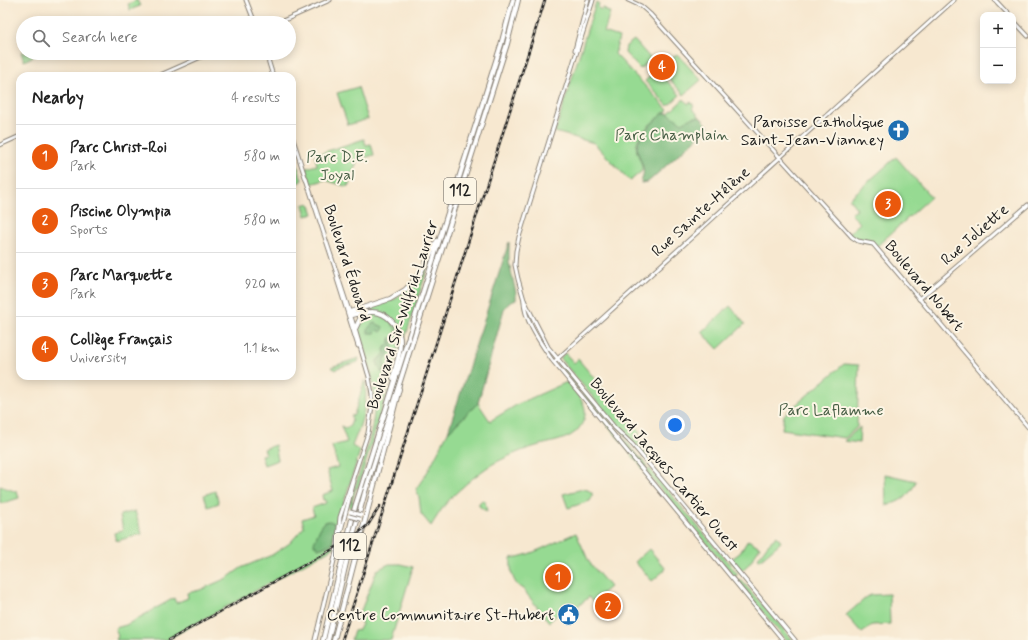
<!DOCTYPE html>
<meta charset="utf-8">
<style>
body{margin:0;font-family:Mynerve,sans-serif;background:#f2f2f2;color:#222}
.controls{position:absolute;right:12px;top:12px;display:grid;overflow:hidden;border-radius:8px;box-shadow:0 2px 10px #0003}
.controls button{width:36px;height:36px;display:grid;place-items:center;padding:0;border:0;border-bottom:1px solid #e0e0e0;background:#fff;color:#222;font:20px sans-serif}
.you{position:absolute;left:675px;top:425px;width:14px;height:14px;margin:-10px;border:3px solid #fff;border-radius:50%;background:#1a73e8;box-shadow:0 0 0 6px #1a73e833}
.badge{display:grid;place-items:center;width:26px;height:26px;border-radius:50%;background:#ea580c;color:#fff;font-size:13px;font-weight:700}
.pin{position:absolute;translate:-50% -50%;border:2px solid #fff;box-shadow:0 1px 4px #0006}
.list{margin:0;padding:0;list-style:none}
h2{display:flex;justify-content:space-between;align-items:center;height:52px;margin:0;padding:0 16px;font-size:17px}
h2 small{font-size:13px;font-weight:400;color:#767676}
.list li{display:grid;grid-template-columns:26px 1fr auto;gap:12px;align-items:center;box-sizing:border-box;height:64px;padding:0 16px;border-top:1px solid #e0e0e0}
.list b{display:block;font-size:15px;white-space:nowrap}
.list p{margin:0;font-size:13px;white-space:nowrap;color:#767676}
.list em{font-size:13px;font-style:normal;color:#767676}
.icon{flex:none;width:22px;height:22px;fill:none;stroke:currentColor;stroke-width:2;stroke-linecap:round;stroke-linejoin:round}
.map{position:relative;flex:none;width:1028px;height:640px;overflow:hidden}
.search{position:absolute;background:#fff;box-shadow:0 2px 10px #0003;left:16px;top:16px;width:280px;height:44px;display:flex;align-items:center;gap:10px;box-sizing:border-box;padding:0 14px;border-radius:22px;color:#767676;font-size:15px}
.panel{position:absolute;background:#fff;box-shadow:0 2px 10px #0003;left:16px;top:72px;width:280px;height:308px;border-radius:12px}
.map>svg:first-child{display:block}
</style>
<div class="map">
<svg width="1028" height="640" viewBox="0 0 1028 640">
<rect width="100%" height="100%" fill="#fcf5e5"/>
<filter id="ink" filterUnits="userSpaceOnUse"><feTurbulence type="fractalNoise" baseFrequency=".025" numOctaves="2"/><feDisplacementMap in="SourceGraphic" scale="8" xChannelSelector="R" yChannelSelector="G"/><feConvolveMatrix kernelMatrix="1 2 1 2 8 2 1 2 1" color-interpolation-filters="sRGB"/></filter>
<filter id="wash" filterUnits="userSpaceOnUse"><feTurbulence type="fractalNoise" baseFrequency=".012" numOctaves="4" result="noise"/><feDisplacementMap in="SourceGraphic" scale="16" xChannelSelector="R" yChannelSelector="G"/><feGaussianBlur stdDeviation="0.9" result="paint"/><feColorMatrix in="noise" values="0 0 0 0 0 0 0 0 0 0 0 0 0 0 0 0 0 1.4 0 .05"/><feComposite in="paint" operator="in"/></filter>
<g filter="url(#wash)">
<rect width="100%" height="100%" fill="#f7e8d0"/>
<g fill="#96da92" stroke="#597b57" fill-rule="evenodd">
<polygon points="137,0 140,6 130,10 128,4"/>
<path d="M596,2L599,3L598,8L602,10L603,8L606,9V11L610,12L604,32L619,37L615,54L668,110C656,120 632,135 637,152C639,159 643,164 642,171L630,181L594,143L555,132Z"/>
<polygon points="634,40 651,59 640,69 625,53 626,46"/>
<polygon points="23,51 23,53 35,53 36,55 24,61 21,52"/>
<polygon points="677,54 701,80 684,95 660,69"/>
<polygon points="657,70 680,95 668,106 645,81"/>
<polygon points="358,87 368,119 348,125 337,93"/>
<polygon points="684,99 688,104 691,102 694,106 692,108 709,127 667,164 641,138"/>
<polygon points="364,139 366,145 371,144 374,155 360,159 357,162 348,187 325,180 311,184 306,168 317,165 315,155"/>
<polygon points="292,149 302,180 300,182 292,184"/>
<polygon points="896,157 931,197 876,247 873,243 860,241 848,234 860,223 851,214 857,209 849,199"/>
<polygon points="309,203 313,214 306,216 303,205"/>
<polygon points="429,260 430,260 402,348 401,347 400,335 387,316 364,311 363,310 395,299 405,292"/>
<polygon points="730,306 745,324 718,349 702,332"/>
<path d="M373,313C385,315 396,324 398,337C401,351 394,368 390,382C380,417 369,452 358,488H356L352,502H354L351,510L349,505C359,471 378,427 374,392C372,371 365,351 359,332C358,322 363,315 373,313ZM390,340L392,341V348L384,361L385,368L384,372H381L378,359L382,357L385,353L384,350L386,346H388Z"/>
<polygon points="565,353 574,363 578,359 639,431 639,444 651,458 648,461 561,360 561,357"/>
<polygon points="359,358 358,362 337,368 336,370 331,367"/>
<polygon points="558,363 560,363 647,466 643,469"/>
<polygon points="844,364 859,365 857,427 845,438 782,429 784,415"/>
<path d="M365,379C368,406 362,422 352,446L360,451L338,521L335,547L166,640H116L118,636L115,628L126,625L174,598L176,603L188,598L187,593L200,590L227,578L241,568L272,555L290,543L304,527L302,519L314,515L312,508L326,503L325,500H323L322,495L333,491L327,470L338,467L332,446L347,442L341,426L345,428L350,426L352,420L351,416L354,415ZM328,521L335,532L332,537L333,540L328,545L322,548L314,543C318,536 320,523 328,521Z"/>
<path d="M567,382C579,397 593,407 580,427C571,441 548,442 533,447C519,451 504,458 491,465C478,473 453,494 444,506C440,512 435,519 431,526L421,514L419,497L416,489L428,471L448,432L478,403L490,421L518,404Z"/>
<polygon points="860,427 859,443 844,441"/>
<polygon points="275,445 278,460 264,465 261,455 266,454 264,449"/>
<polygon points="648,469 650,469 737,573 738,574 735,577 646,472"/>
<path d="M885,474L916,481C911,495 900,503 886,505Z"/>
<polygon points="0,486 17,492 19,498 0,504"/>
<polygon points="583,489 588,490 592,493 592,497 590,501 568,508 563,494"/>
<polygon points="215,491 219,503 208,507 204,495"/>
<polygon points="482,500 485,501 487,512 479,506 479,503"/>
<polygon points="135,511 142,534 116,541 114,533 123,530 120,515"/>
<path d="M576,533L589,562L610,587L593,601L589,597L577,607L572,602L549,622L523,589C512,584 510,569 511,558C532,556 556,541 576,533Z"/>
<polygon points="777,536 781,542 760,560 759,560 758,558 768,544"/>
<polygon points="748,540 760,547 749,564 740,572 730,560 740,553"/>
<polygon points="649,549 666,569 652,581 635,562"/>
<polygon points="389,564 401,564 413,567 391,640 351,640 354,631 359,630 362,624 358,618 377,570"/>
<polygon points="739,580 741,580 793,640 786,640 738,582"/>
<polygon points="889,594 890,624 872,625 862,633 846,615 867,597 871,595"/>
</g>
<g fill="#78ba7c" stroke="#4a6b4c">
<path d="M663,113H668L682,123L693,117H700L709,127L648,182L641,183C646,166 643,169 638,153C633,138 653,123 663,113Z"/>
<polygon points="509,242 509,262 516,293 516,300 509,303 504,309 478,403 448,432"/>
<polygon points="375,323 383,327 383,330 381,332 378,330 375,333 368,333 368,329 372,324"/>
<polygon points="391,337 392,348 386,357 384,361 385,368 382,373 377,363 377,360 382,357 385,353 384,350 386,346 388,346"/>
<path d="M330,521L334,523L335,526L332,543L322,548H318L317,546L314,545C314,541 320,527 324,523C325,522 329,521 330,521Z"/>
</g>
</g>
<g filter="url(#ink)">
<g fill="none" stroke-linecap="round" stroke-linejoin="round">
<defs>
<g id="secondary">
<polyline points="246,0 255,23"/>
<polyline points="593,0 519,237 516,251 515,265 518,279 524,300 548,347 615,428 632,444 684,506 795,640"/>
<polyline points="628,0 641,6 650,14 852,237 858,241 873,244 1028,427"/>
<polyline points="995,0 1009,15"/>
<polyline points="1013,20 1028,36"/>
<polyline points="278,23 330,0"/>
<polyline points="575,50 588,0"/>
<polyline points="266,53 273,76"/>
<polyline points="158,76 210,53"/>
<polyline points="292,136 306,180"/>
<polyline points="0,145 20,136"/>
<polyline points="306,179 355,329 369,377 372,394 372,406 368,433 340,517 337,548 315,640"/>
<polyline points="337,279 358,346"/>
<polyline points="919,299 1028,205"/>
<path d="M524,300C523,319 542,345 552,360L783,640"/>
<polyline points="554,362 954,0"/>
<polyline points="340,534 354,481"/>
</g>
<g id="highway">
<polyline points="350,312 390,299 405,290 419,276 437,241"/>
<path d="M351,315C358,314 365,312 372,312C389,312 401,329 400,344C400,356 395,367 393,378"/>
<polyline points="355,329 360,319 368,312"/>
<polyline points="323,640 355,507 501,45 513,0"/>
<polyline points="328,640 349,550 365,492 507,44 518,0"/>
<polyline points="334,640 399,389"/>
</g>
</defs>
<use href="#secondary" stroke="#8a8276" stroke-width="5"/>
<use href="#highway" stroke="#8a8276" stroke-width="6"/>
<use href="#secondary" stroke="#fff" stroke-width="3"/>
<use href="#highway" stroke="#fff" stroke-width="4"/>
<defs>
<g id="rail">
<polyline points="169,640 351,539 368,525 380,506"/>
<polyline points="342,640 545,0"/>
</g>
</defs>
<use href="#rail" stroke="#1c1c1c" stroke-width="2.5"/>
<use href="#rail" stroke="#fcf5e5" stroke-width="1" stroke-dasharray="3" stroke-linecap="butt"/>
<defs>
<g id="secondary-bridge">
<polyline points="350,512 361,515"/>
<polyline points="349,516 360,519"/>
</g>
</defs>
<use href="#secondary-bridge" stroke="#8a8276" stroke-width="5" stroke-linecap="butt"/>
<use href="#secondary-bridge" stroke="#fff" stroke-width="3"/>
</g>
</g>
<defs>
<symbol id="church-disc" viewBox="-11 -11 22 22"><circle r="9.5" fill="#1f6fb2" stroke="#fcf5e5"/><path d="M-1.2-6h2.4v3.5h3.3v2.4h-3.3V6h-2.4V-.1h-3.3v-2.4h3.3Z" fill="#fff"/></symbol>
<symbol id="civic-disc" viewBox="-11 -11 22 22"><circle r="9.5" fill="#1f6fb2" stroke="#fcf5e5"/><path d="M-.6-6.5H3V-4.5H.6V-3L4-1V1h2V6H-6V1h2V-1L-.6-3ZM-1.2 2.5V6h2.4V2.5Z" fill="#fff"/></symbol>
</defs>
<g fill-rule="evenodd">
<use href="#church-disc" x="886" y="118" width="25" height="25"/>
<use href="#civic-disc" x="556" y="602" width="25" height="25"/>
</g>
<g text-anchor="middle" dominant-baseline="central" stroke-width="4" stroke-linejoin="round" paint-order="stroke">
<g fill="#fcf5e5" stroke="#5f5d58" stroke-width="1">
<rect x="444" y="178" width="32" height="26" rx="3"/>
<rect x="334" y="533" width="32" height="26" rx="3"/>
</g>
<g font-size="15" font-weight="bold" fill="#1c1c1c">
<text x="460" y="191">112</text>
<text x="350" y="546">112</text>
</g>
<g font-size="16" fill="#1c1c1c" stroke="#fcf5e5" text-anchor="end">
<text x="884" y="122">Paroisse Catholique<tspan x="884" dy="18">Saint-Jean-Vianney</tspan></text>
<text x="554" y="615">Centre Communitaire St-Hubert</text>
</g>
<g font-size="16" fill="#475e45" stroke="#fcf5e5">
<text x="672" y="135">Parc Champlain</text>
<text x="337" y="157">Parc D.E.<tspan x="337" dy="18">Joyal</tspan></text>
<text x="831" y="410">Parc Laflamme</text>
</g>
<g font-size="16" fill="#1c1c1c" stroke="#fcf5e5">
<text transform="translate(701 212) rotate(-42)">Rue Sainte-Hélène</text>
<text transform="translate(975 235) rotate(-41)">Rue Joliette</text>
<text transform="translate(347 263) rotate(72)">Boulevard Édouard</text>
<text transform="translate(924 286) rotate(50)">Boulevard Nobert</text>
<text transform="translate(403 315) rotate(-72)">Boulevard Sir-Wilfrid-Laurier</text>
<text transform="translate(664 465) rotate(50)">Boulevard Jacques-Cartier Ouest</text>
</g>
</g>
</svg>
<div class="controls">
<button>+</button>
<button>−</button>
</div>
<div class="you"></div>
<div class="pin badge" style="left:558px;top:577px">1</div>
<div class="pin badge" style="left:608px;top:606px">2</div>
<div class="pin badge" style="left:888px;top:204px">3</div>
<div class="pin badge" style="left:662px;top:67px">4</div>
<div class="search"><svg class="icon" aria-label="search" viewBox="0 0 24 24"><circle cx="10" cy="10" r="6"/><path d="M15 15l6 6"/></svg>Search here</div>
<section class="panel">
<h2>Nearby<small>4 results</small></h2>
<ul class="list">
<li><span class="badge">1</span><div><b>Parc Christ-Roi</b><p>Park</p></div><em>580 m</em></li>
<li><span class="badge">2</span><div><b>Piscine Olympia</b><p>Sports</p></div><em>580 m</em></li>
<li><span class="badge">3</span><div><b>Parc Marquette</b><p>Park</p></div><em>920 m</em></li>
<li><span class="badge">4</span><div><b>Collège Français</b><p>University</p></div><em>1.1 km</em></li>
</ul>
</section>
</div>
